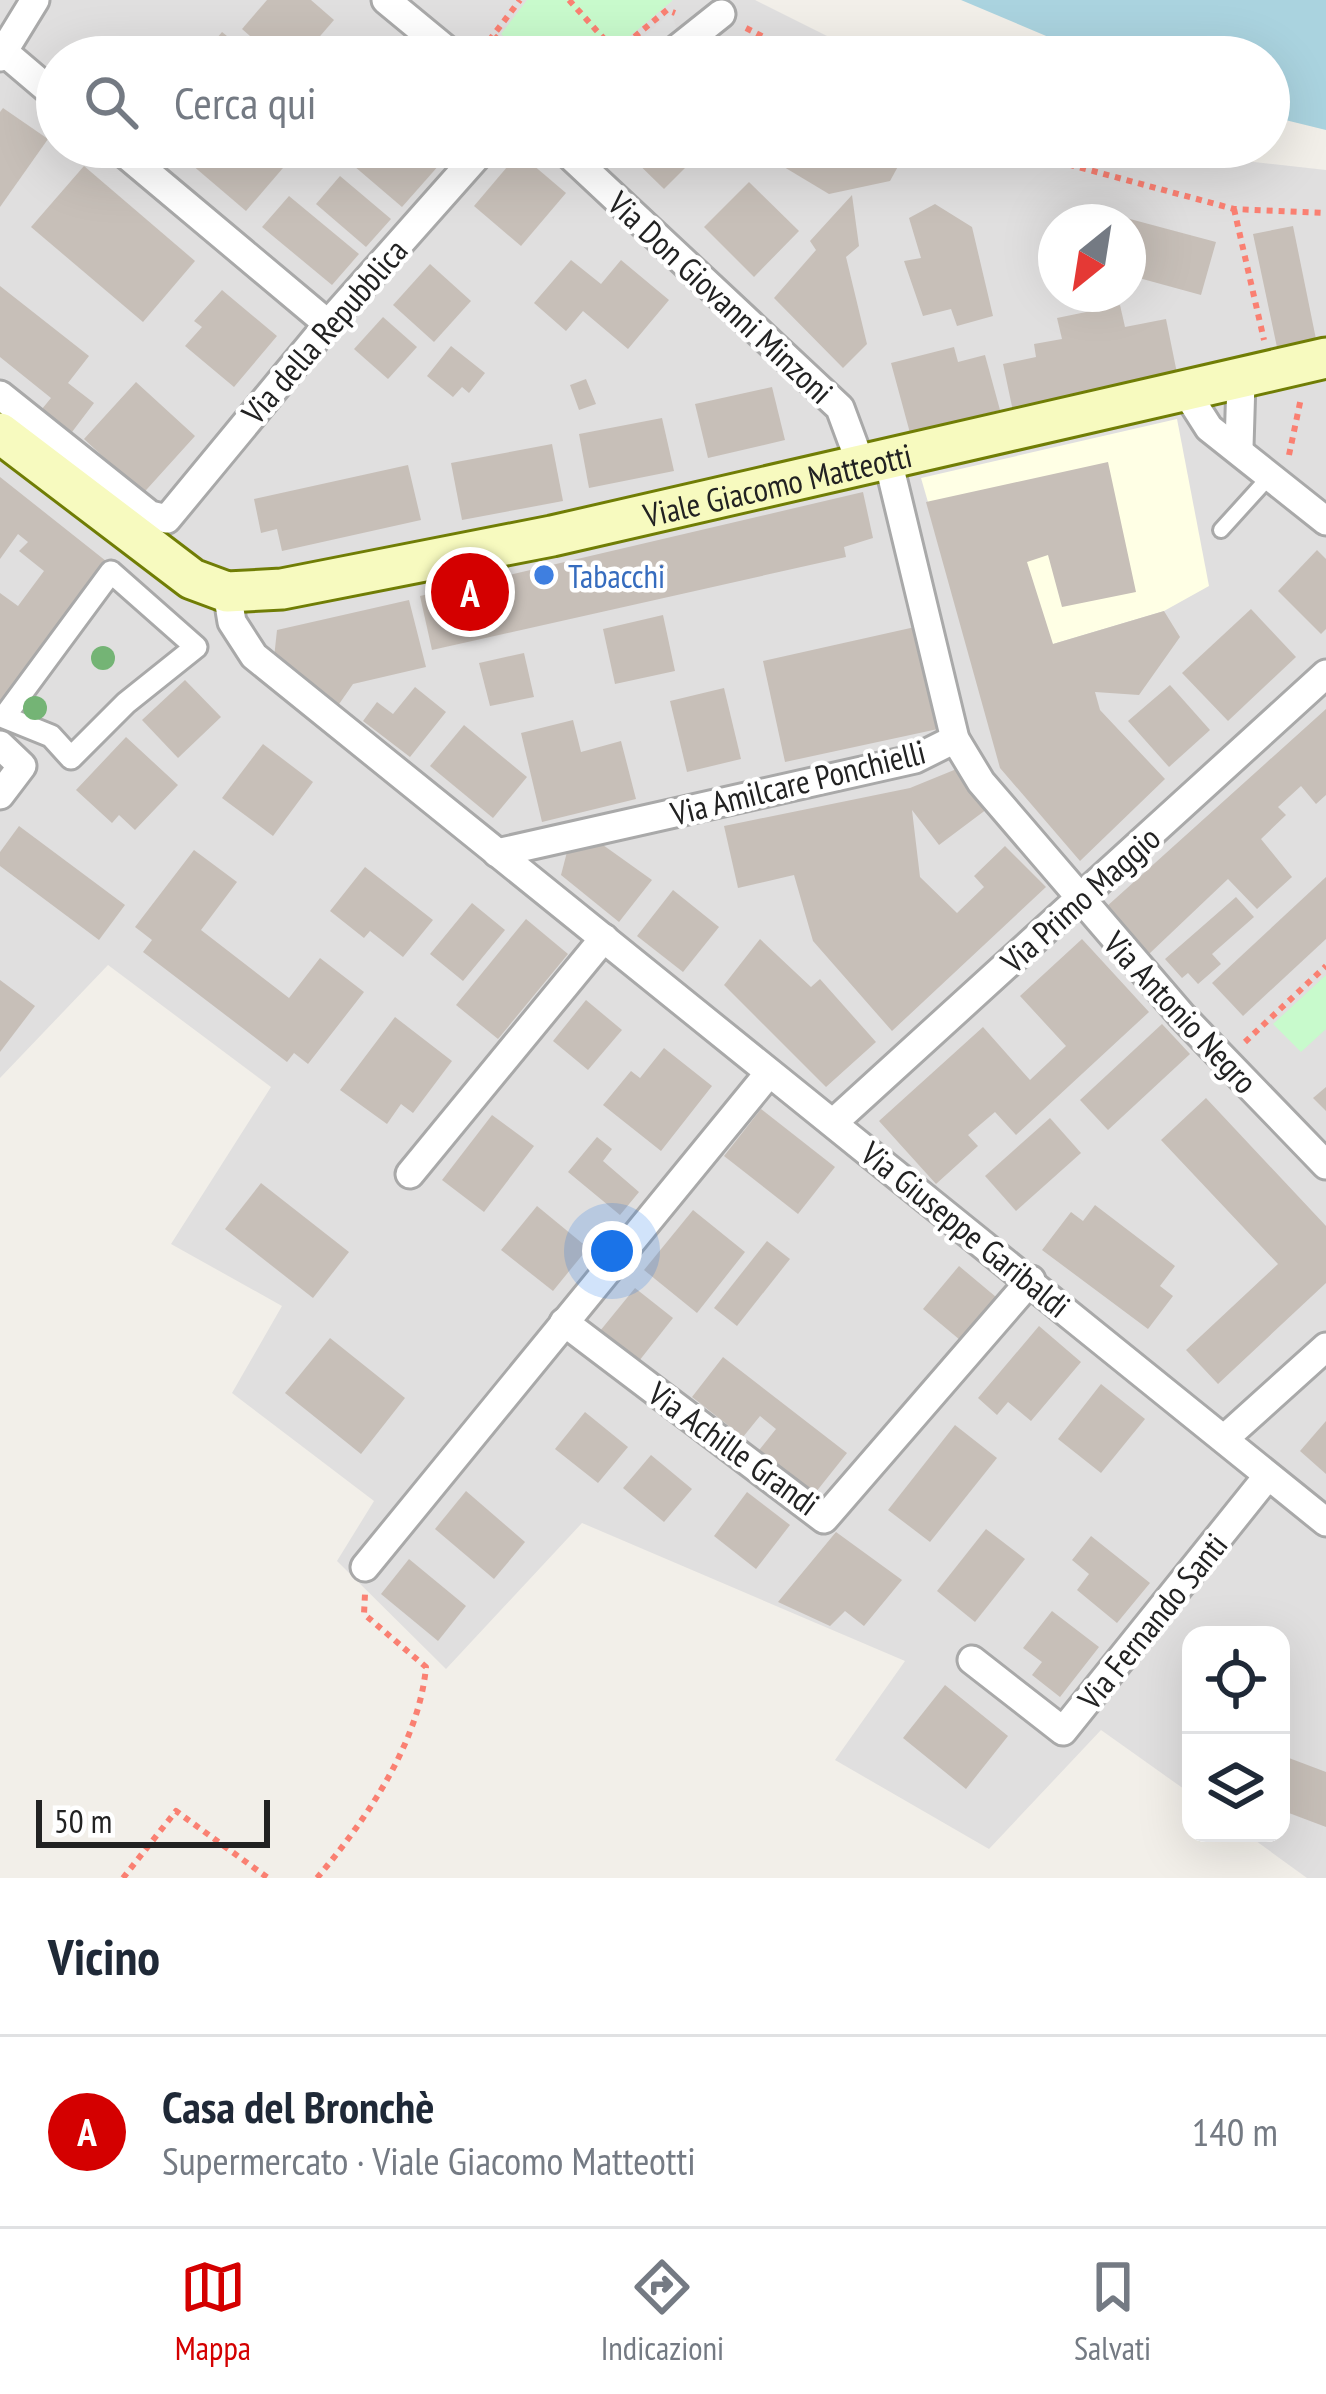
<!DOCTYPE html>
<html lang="it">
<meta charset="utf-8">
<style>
body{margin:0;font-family:"PT Sans Narrow",sans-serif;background:#f2f2f3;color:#1f2937}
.controls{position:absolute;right:36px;bottom:36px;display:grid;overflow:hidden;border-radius:24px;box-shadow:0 12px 48px #0002}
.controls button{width:108px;height:108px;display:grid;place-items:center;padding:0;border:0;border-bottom:3px solid #e0e1e3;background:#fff;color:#1f2937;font:60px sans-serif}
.compass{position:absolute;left:1038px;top:204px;width:108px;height:108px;border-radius:50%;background:#fff;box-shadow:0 12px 48px #0002;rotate:210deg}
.scale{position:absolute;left:36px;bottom:30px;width:234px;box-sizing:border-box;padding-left:12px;border:6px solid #222;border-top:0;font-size:33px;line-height:42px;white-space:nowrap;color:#222;-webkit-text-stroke:9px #fff;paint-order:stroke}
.you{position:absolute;left:612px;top:1251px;width:42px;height:42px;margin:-30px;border:9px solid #fff;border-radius:50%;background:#1a73e8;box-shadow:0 0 0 18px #1a73e833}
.badge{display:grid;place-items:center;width:78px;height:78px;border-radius:50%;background:#d40000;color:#fff;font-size:39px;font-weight:700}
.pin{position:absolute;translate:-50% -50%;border:6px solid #fff;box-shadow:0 3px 12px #0006}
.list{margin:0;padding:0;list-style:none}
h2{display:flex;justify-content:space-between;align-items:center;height:156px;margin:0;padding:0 48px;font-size:51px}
h2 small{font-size:39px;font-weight:400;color:#747a83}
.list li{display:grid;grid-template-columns:78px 1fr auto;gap:36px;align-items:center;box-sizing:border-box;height:192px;padding:0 48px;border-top:3px solid #e0e1e3}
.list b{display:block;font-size:45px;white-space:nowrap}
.list p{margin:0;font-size:39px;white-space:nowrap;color:#747a83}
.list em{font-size:39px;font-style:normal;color:#747a83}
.icon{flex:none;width:66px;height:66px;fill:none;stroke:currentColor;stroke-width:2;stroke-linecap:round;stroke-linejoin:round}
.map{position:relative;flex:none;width:1326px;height:1878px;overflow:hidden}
.search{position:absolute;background:#fff;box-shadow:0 12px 48px #0002;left:36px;right:36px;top:36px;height:132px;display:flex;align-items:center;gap:30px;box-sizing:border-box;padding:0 42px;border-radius:66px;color:#747a83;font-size:45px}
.sheet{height:348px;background:#fff}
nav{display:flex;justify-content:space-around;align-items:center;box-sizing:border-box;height:168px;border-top:3px solid #e0e1e3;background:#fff;font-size:33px;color:#747a83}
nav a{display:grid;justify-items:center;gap:6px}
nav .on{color:#d40000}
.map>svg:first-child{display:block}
</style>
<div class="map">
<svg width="1326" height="1878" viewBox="0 0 1326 1878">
<rect width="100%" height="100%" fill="#f2efe9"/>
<path fill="#e0dfdf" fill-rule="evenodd" d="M0,0H755L869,57H57V147H1118L1326,170V1878H1307L1245,1833H1281V1635H1191V1794L1101,1730L989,1849L835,1760L905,1661L582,1523L446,1669L337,1561L374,1501L232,1393L282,1306L171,1244L271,1087L108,965L0,1078ZM1056,222H1128V294H1056Z"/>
<polygon fill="#ffffe5" points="1177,419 1209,586 1164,611 976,667 921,478"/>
<g fill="#c8facc">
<polygon points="527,0 672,0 672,1 605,57 527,57 501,34"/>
<polygon points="1326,975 1326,1029 1301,1052 1273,1024"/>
</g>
<polygon fill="#e2e2e2" points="671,13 679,34 653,57 619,57"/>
<polygon fill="#aad3df" points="961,0 1326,0 1326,130 1269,116 1269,57 1096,57"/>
<g fill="#c7bfb8">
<polygon points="267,0 311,0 334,20 302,57 274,57 242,29"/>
<polygon points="222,32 253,57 217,57 208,49"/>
<polygon points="3,108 48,139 0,207 0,112"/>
<polygon points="183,147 273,147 289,161 246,211 178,153"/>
<polygon points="370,147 455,147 402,207 354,166"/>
<polygon points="621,147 706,147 664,189"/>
<polygon points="796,147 877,147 901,161 890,181 829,194 784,167"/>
<polygon points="519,153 566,193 521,246 474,206"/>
<polygon points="84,166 195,261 143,322 31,227"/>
<polygon points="340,176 391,219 366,247 316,204"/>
<polygon points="749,182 799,231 754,277 704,227"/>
<polygon points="852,195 859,246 846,257 867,344 843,368 774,298 816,250 810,241"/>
<polygon points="289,196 359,254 332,285 262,227"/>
<polygon points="935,204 972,227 993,316 957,326 951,309 923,316 904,261 921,258 909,218"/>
<polygon points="1115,215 1216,242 1201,295 1128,275 1128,222 1113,222"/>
<polygon points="1293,226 1317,344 1278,352 1253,234"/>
<polygon points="571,260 601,284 621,260 669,300 628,349 583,311 566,331 534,303"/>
<polygon points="430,264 471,301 434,342 393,305"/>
<polygon points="0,286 89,356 68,383 94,403 72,432 42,409 51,398 0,357"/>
<polygon points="222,290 277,336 234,387 185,346 202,327 194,321"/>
<polygon points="1120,305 1125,327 1166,319 1179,383 1014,416 1003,364 1036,357 1034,344 1062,339 1057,318"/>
<polygon points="383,317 417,347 388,379 354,349"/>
<polygon points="451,346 485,373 469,393 462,387 453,397 427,376"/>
<polygon points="954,347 958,362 985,355 1000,410 910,433 891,363"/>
<polygon points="586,379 596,404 579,410 570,385"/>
<polygon points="136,382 195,436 138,499 105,469 110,463 84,439"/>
<polygon points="772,387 785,440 708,458 695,404"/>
<polygon points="662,418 674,471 589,488 579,434"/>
<polygon points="552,444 563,501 462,520 451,463"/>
<polygon points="1108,462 1136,592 1062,607 1048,555 1027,562 1053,644 1164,611 1180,637 1139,695 1095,692 1100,710 1165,779 1080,861 1000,768 926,502"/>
<polygon points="408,465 421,520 282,551 277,529 261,533 254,499"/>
<polygon points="0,477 111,565 0,715 0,593 18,606 44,571 19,551 28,542 18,534 0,559"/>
<polygon points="863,492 873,538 844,547 846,557 432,650 420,596"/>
<polygon points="1317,550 1326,559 1326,629 1321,634 1278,591"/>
<polygon points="409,600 426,667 353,684 337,707 274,658 277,630"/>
<polygon points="1251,609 1296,657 1228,721 1182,673"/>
<polygon points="663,615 675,671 615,684 603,629"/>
<polygon points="915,627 938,729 785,762 763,661"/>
<polygon points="524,653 534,697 490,706 479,663"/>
<polygon points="185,680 221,717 178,758 142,720"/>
<polygon points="1170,685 1210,730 1169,767 1128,721"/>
<polygon points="415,687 446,712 410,757 363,721 377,702 393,714"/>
<polygon points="724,688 741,759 687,772 670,701"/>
<polygon points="1326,709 1326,795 1316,804 1301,786 1278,807 1286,815 1261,839 1292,877 1257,909 1228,879 1149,954 1105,908"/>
<polygon points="573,720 581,752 621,741 636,799 542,822 521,733"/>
<polygon points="464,725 527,777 493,818 430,766"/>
<polygon points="126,737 178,785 135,830 119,815 112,823 76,790"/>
<polygon points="263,744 313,782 273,836 222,798"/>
<polygon points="959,768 987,809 939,845 912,810 920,877 957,913 984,887 974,876 1005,846 1046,887 892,1031 813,941 794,875 738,888 724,826 910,788"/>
<polygon points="19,826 125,905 99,940 0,866 0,852"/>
<polygon points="603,845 652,880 619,922 561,875 567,852"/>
<polygon points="194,850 237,882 201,930 289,998 320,958 364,992 308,1064 294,1053 287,1062 143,952 152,940 135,927"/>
<polygon points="365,867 433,920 403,957 370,931 364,938 330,911"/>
<polygon points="1326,877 1326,939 1243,1016 1212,983"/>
<polygon points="673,890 719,927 683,972 637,936"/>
<polygon points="1236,897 1254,917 1212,954 1221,964 1198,984 1188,973 1182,978 1165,959"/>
<polygon points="472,903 505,930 463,981 430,954"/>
<polygon points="526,919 568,954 498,1039 456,1005"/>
<polygon points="760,939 811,987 820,979 876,1042 826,1087 724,985"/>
<polygon points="1082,939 1149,1012 1016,1135 995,1112 968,1135 978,1146 936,1184 879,1121 983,1027 1030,1080 1066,1046 1020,996"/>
<polygon points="0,980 35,1006 0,1052"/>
<polygon points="586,1000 622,1030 588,1070 553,1041"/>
<polygon points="395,1017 452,1061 413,1113 401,1104 387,1124 340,1090"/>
<polygon points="1162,1024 1190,1054 1108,1130 1080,1100"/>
<polygon points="664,1048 712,1086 661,1151 603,1105 631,1071 640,1078"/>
<polygon points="1326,1087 1326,1111 1313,1098"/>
<polygon points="1206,1098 1326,1226 1326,1283 1218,1384 1186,1350 1278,1264 1161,1140"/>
<polygon points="761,1109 835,1167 798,1214 724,1156"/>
<polygon points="492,1115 534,1146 484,1212 442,1180"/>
<polygon points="1050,1118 1081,1153 1016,1211 985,1176"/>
<polygon points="597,1137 612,1149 603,1161 639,1192 620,1215 568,1172"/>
<polygon points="261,1183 349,1252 313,1298 225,1229"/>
<polygon points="1095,1205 1175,1266 1160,1286 1173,1296 1148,1329 1042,1250 1071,1212 1083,1221"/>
<polygon points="537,1206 588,1248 553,1291 501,1250"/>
<polygon points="693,1210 745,1252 697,1313 644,1270"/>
<polygon points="767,1241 790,1259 737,1326 714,1308"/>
<polygon points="959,1266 996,1297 960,1340 923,1309"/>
<polygon points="635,1288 673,1318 639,1361 600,1331"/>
<polygon points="1039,1326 1081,1362 1031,1421 1008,1402 997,1415 978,1398"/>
<polygon points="330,1338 405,1398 361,1454 285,1393"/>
<polygon points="723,1357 847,1453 812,1497 756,1454 776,1429 760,1416 743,1437 692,1397"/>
<polygon points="1101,1384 1145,1419 1101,1473 1058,1439"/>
<polygon points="585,1412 628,1447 598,1483 555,1449"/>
<polygon points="1326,1421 1326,1474 1300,1451"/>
<polygon points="955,1425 997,1458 930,1542 888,1510"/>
<polygon points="651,1455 692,1489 664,1522 623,1488"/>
<polygon points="466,1491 525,1542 494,1579 435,1529"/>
<polygon points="747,1492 790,1525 756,1569 714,1536"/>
<polygon points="986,1529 1025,1559 975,1622 937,1591"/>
<polygon points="836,1532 902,1580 864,1626 845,1611 830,1626 778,1602"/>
<polygon points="1091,1536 1150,1583 1117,1623 1077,1590 1089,1574 1072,1560"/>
<polygon points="409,1559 466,1606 438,1641 381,1594"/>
<polygon points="1052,1611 1099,1647 1060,1697 1032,1675 1042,1662 1023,1648"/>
<polygon points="945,1685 1008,1736 966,1789 903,1738"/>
<polygon points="1281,1755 1326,1772 1326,1827 1281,1810"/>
</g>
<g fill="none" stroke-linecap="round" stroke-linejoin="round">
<defs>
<polyline id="service" points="1221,530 1270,476"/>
<polygon id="pedestrian" points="111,572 196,647 126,703 71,758 51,736 4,717"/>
<g id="minor">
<polyline points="386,0 455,57"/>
<polyline points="4,52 57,97"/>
<polyline points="0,57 35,0"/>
<polyline points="667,57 721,14"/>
<polyline points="117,147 328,324"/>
<polyline points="561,147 840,408 860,462"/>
<polyline points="1186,392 1209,428 1326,521"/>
<polyline points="0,395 150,515 167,519 328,324 485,147"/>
<polyline points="1239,447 1241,381"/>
<polyline points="887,456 955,739 981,782 1182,1016 1326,1165"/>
<polyline points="227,592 232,622 254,656 1326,1522"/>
<polyline points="0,745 22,766 0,795"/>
<polyline points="497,853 915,759 955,739"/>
<polyline points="833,1123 1326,674"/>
<polyline points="410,1174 604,938"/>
<polyline points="564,1322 824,1519 1031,1280"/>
<polyline points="1224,1439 1326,1347"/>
<polyline points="365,1567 769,1073"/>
<polyline points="972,1660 1063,1731 1267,1477"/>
</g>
<g id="secondary">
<path id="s1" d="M0,433L192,579L227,592L282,589L552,536L1326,358"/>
</g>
</defs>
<use href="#service" stroke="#a9a9a9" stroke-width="20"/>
<use href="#pedestrian" stroke="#a9a9a9" stroke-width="27"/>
<use href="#minor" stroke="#a9a9a9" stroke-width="33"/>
<use href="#secondary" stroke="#707d05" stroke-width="45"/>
<g stroke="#fa8072" stroke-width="6" stroke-dasharray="6 6" stroke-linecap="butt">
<polyline points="569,0 616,52 610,57"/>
<polyline points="746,28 803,57"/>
<polyline points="494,36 518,57"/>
<polyline points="482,50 520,0"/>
<polyline points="616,52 667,10 675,13"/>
<polyline points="1024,147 1052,160 1234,209 1326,213"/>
<polyline points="1234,209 1264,340"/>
<polyline points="1289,455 1301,398"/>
<polyline points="1245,1042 1326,966"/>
<polyline points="123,1878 176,1811 268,1878"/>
<path d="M317,1878C366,1820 419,1743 426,1667L364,1614L365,1594"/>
</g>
<use href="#service" stroke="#fff" stroke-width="14"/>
<use href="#pedestrian" stroke="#fff" stroke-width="21"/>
<use href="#minor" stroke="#fff" stroke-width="27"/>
<use href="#secondary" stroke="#f7fabf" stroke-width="39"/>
</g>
<g fill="#74b475">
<circle cx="103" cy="658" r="12"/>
<circle cx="35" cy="708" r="12"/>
</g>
<circle fill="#3f7fe0" stroke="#fff" stroke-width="4.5" cx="544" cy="575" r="12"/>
<g text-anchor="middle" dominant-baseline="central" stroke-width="9" stroke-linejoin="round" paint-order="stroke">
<g font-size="33" fill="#222" stroke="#fff">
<text transform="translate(721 297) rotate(43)">Via Don Giovanni Minzoni</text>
<text transform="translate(324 331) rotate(-49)">Via della Repubblica</text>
<text stroke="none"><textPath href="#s1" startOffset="840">Viale Giacomo Matteotti</textPath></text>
<text transform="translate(798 782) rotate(-14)">Via Amilcare Ponchielli</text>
<text transform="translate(1080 899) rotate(-42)">Via Primo Maggio</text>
<text transform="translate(1181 1012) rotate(47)">Via Antonio Negro</text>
<text transform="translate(966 1229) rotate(39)">Via Giuseppe Garibaldi</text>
<text transform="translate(734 1448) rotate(36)">Via Achille Grandi</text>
<text transform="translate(1152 1621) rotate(-51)">Via Fernando Santi</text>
</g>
<g font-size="33" fill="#366cbe" stroke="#fff" text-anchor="start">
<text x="568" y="575">Tabacchi</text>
</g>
</g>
</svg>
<div class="controls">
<button><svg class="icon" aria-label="locate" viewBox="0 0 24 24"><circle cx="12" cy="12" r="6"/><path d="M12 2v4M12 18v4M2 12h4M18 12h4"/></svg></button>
<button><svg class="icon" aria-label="layers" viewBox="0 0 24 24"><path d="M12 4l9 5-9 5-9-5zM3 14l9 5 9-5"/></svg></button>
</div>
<svg class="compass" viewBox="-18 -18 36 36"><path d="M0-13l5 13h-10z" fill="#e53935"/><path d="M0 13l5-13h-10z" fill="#747a83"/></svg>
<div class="scale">50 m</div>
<div class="you"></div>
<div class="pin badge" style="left:470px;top:592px">A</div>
<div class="search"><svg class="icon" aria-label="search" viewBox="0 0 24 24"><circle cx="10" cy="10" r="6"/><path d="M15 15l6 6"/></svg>Cerca qui</div>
</div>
<section class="sheet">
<h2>Vicino<small></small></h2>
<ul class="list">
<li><span class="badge">A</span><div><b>Casa del Bronchè</b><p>Supermercato · Viale Giacomo Matteotti</p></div><em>140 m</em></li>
</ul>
</section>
<nav>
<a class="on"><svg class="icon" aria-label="map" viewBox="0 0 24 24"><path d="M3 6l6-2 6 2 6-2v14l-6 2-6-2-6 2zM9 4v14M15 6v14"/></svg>Mappa</a>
<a><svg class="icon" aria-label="directions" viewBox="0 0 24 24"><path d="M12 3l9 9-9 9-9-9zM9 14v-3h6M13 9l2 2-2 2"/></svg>Indicazioni</a>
<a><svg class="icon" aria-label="saved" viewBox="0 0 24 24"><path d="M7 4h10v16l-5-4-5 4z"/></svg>Salvati</a>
</nav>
